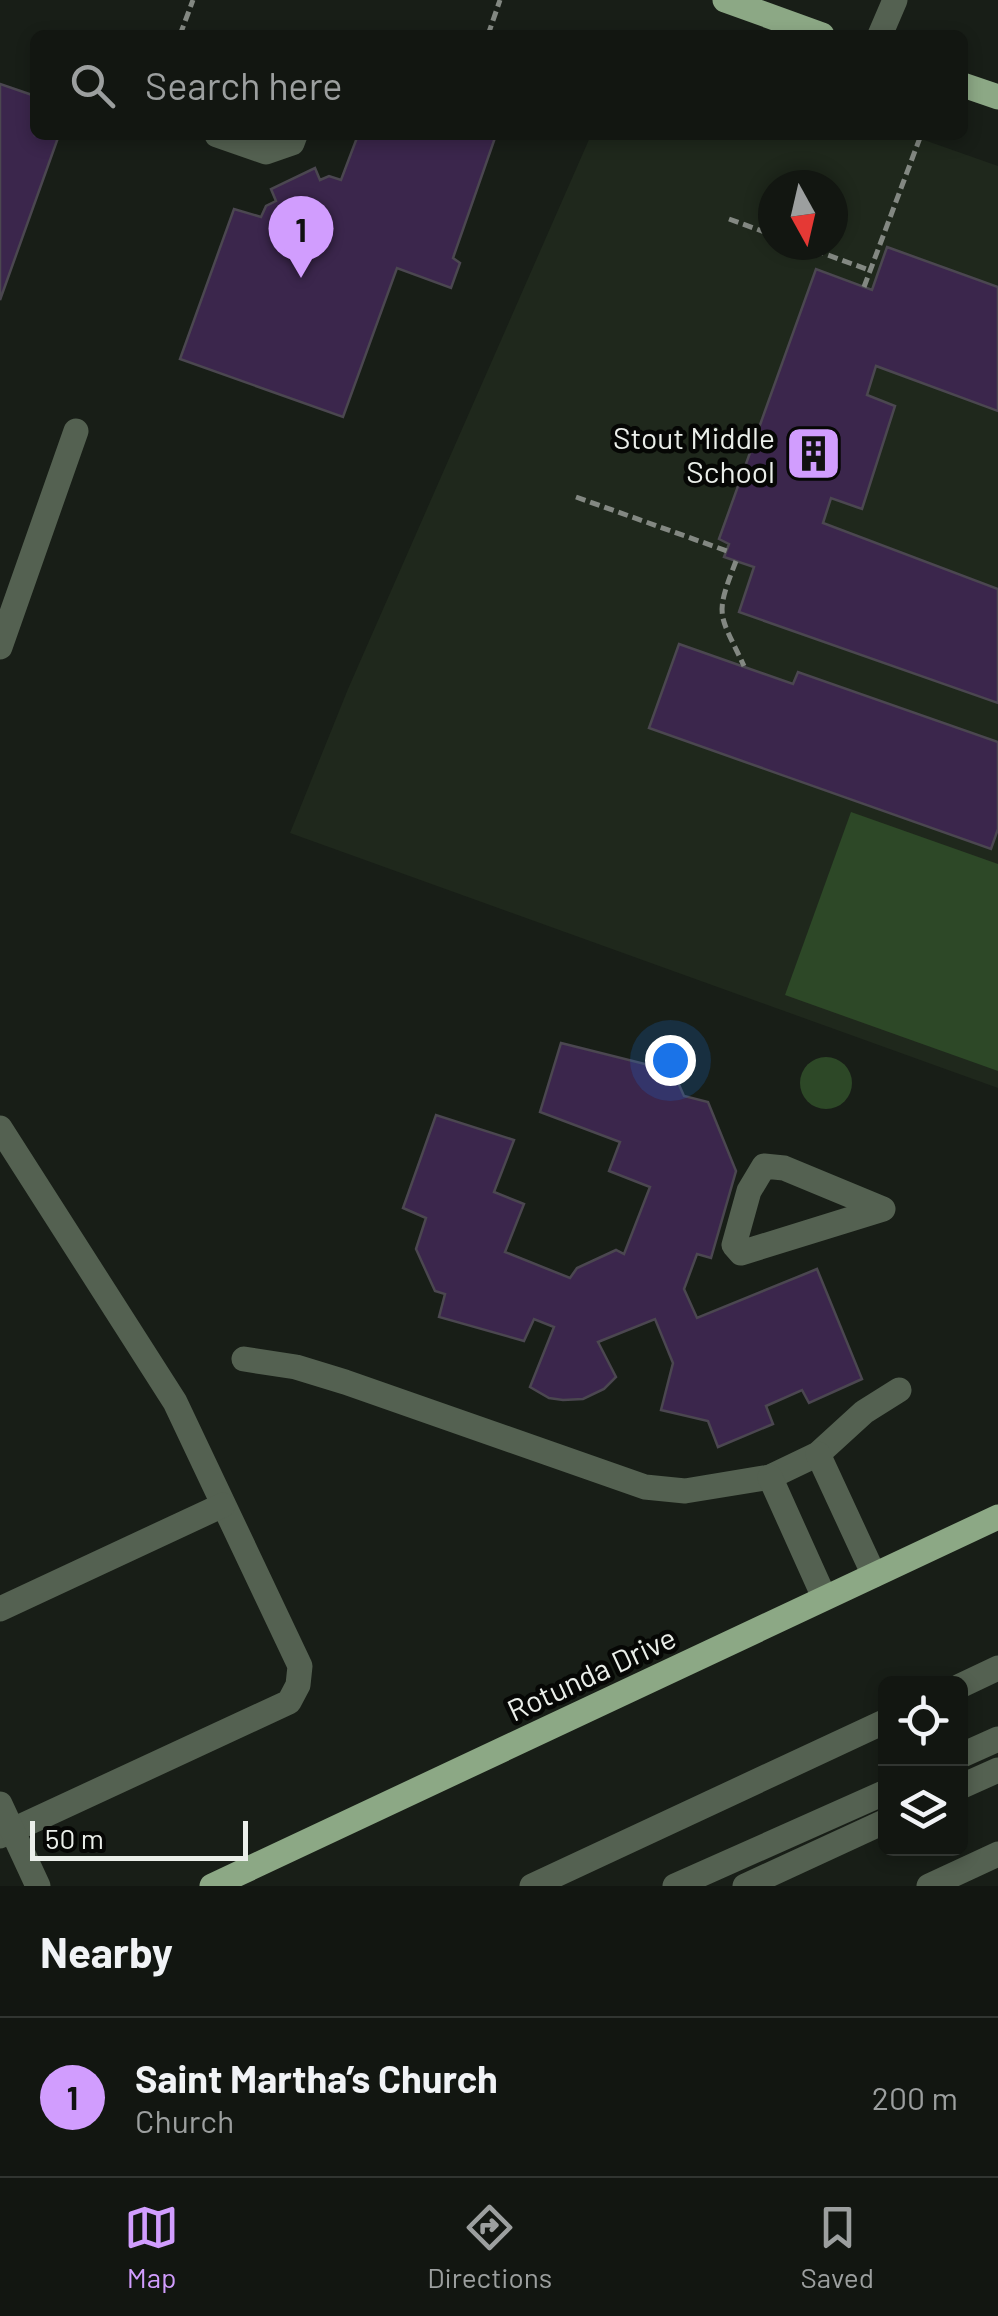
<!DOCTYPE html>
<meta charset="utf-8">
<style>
body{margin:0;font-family:Barlow,sans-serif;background:#1b1f1a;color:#f1f3f6}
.controls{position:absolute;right:30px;bottom:30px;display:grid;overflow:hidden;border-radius:15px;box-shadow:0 5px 15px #0003}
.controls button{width:90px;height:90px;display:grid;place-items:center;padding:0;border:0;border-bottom:2px solid #313531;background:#121611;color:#f1f3f6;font:50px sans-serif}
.compass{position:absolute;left:758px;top:170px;width:90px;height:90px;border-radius:50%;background:#121611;box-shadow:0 5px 15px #0003;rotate:172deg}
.scale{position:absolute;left:30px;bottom:25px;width:218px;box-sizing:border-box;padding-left:10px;border:5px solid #ebefea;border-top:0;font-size:28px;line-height:35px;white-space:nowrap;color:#ebefea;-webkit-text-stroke:8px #060705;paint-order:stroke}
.you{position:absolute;left:670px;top:1060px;width:35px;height:35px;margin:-25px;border:8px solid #fff;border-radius:50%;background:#1a73e8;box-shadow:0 0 0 15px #1a73e833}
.badge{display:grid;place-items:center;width:65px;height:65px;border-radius:50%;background:#d19dfe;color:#111;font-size:32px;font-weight:700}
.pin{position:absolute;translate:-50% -82px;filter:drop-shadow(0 2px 5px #0008)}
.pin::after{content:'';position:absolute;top:52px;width:35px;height:30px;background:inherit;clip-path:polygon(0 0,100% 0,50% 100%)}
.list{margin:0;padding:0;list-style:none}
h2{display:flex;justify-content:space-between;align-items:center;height:130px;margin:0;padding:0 40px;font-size:42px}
h2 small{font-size:32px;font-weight:400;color:#9c9f9f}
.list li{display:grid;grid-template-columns:65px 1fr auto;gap:30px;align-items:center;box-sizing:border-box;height:160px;padding:0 40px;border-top:2px solid #313531}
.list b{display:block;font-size:38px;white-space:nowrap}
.list p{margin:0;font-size:32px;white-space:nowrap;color:#9c9f9f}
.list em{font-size:32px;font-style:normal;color:#9c9f9f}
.icon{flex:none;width:55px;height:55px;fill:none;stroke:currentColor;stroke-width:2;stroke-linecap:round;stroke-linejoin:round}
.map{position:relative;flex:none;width:998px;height:1886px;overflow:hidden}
.search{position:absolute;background:#121611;box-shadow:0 5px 15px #0003;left:30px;right:30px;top:30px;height:110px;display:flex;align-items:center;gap:25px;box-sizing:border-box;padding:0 35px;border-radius:15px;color:#9c9f9f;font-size:38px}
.sheet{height:290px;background:#121611}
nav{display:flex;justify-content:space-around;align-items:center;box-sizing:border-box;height:140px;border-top:2px solid #313531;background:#121611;font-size:28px;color:#9c9f9f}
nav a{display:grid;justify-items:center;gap:5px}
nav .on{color:#d19dfe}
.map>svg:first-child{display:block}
</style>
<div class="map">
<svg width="998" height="1886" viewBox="0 0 998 1886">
<rect width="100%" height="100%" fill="#181e17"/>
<path fill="#1f281c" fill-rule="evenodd" d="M591,135H910L998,166V1088L290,833L348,689ZM773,185H833V245H773Z"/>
<g fill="#2d4827">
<polygon points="851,812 998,864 998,1071 785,995"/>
<circle cx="826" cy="1083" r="26"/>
</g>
<g fill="#3b264c" stroke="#4b4750" stroke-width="2.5">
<polygon points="0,84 35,96 35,135 59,135 0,300"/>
<polygon points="358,135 496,135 453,258 460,263 451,288 397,268 343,417 180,359 234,209 261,217 266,206 276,201 271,189 315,168 320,180 329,176 341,180"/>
<polygon points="887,247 998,287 998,411 876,366 867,395 895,406 862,509 831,498 823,523 998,589 998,703 739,612 754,567 724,557 729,544 719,539 816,269 872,290"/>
<polygon points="679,644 793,684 798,672 998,742 998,829 991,849 649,728"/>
<polygon points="561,1043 673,1071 684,1096 708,1102 736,1171 711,1258 697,1254 684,1289 697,1318 817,1269 862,1379 809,1403 802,1390 766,1406 773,1424 718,1447 708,1421 661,1410 673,1363 655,1319 598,1342 616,1377 604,1389 583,1399 563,1400 549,1398 530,1387 554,1327 534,1319 524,1341 439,1317 445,1294 435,1291 416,1249 426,1218 403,1208 436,1115 514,1140 494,1192 524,1204 505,1252 570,1278 577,1268 616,1250 624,1254 650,1187 609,1171 620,1142 540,1112"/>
</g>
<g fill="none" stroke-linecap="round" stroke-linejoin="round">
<g stroke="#838882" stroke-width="5" stroke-dasharray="10 5" stroke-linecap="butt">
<polyline points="180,35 193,0"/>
<polyline points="488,35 500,0"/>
<polyline points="729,219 773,235"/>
<polyline points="800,245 869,270"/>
<polyline points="864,287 921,135"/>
<polyline points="576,497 727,551"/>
<path d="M736,561C714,618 719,612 744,666"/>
</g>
<g stroke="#546151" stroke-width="25">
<polyline points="880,35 895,0"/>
<polyline points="217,135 266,152 292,143 295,135"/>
<polyline points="0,647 76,431"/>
<polyline points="0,1128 175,1402 300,1666 298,1685 289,1702 0,1836"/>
<polygon points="764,1166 784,1168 883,1209 741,1253 734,1245 749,1191"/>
<polyline points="244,1359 296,1367 345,1382 645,1487 685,1491 770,1477 818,1454 864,1412 899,1390"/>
<polyline points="818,1454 874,1575"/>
<polyline points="770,1477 824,1597"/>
<polyline points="0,1609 223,1505"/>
<polyline points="960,1686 998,1668"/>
<polyline points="960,1756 998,1739"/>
<polyline points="960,1787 998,1770"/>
<polyline points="0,1804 38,1886"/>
<polyline points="532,1886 886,1721"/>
<polyline points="675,1886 886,1792"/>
<polyline points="745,1886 886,1821"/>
<polyline points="929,1886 998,1854"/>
</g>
<g stroke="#8ca885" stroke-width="25">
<polyline points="725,0 822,35"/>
<polyline points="963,85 998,97"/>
<polyline points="212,1886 998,1517"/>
</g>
</g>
<defs>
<symbol id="building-square" viewBox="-11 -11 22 22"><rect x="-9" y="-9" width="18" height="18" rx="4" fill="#d19dfe" stroke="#060705"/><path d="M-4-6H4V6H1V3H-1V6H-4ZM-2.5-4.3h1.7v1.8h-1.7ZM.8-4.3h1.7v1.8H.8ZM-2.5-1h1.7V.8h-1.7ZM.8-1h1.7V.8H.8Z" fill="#111"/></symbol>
</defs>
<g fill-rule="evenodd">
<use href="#building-square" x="782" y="422" width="63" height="63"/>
</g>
<g text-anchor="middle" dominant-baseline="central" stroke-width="9" stroke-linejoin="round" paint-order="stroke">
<g font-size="30" fill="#ebefea" stroke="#060705" text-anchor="end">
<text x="775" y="437">Stout Middle<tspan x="775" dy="34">School</tspan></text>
</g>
<g font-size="30" fill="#ebefea" stroke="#060705">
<text transform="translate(591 1673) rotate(-25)">Rotunda Drive</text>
</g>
</g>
</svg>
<div class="controls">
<button><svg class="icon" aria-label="locate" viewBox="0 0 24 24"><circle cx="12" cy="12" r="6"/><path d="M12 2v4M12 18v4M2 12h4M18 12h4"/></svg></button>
<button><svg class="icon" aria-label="layers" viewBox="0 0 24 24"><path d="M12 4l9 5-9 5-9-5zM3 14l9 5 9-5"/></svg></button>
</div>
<svg class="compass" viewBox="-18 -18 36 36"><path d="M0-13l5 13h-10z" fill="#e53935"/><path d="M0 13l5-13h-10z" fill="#9c9f9f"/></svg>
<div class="scale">50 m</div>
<div class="you"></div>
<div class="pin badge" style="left:301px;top:278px">1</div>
<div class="search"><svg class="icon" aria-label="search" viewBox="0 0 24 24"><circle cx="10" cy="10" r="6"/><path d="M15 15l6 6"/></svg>Search here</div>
</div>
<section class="sheet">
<h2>Nearby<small></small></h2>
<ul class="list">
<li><span class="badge">1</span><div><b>Saint Martha’s Church</b><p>Church</p></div><em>200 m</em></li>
</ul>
</section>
<nav>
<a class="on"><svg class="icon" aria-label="map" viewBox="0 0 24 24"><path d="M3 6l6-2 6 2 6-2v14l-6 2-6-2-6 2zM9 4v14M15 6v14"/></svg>Map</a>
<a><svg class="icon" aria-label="directions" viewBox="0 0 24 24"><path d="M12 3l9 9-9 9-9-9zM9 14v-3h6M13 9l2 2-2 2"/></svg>Directions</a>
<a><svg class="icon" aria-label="saved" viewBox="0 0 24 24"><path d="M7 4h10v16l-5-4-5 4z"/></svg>Saved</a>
</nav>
